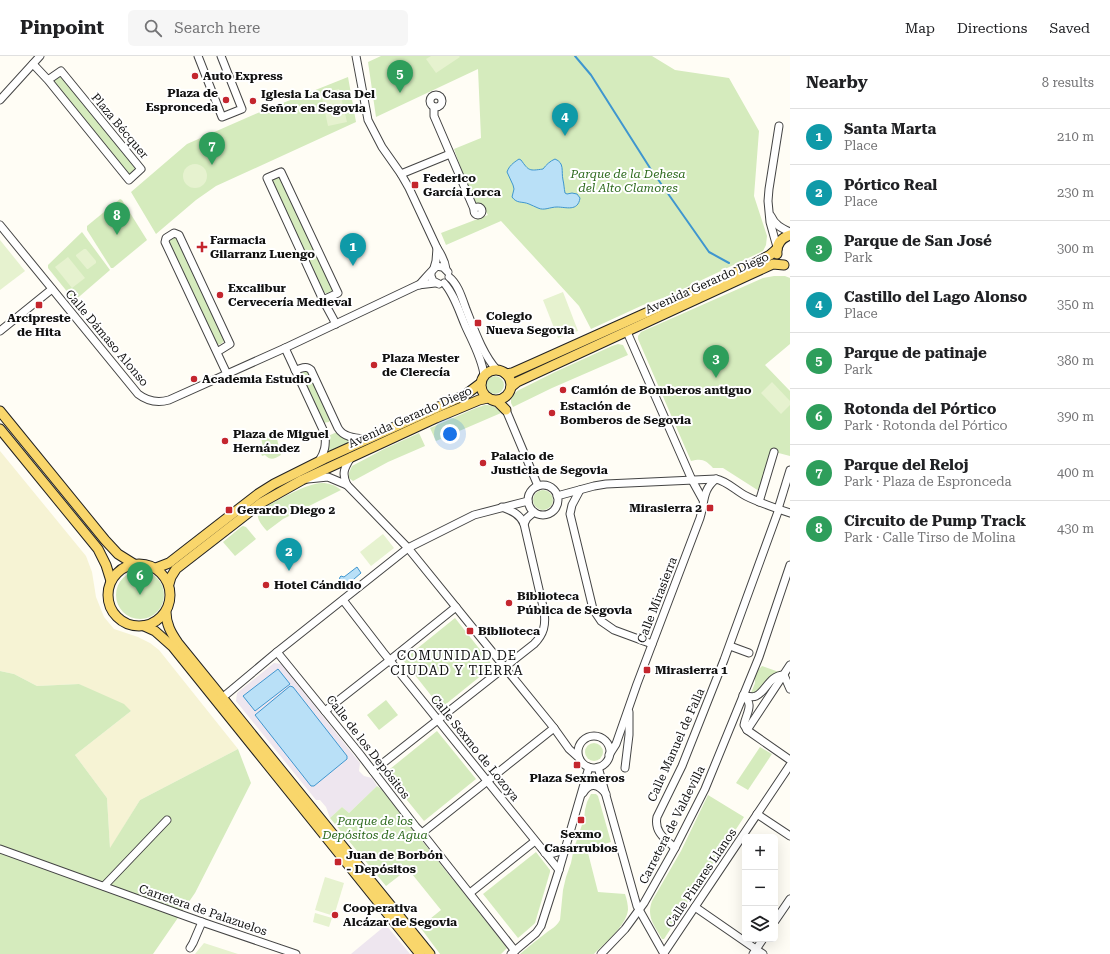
<!DOCTYPE html>
<meta charset="utf-8">
<style>
body{margin:0;font-family:"Roboto Serif",serif;background:#f6f6f6;color:#202124}
.controls{position:absolute;right:12px;bottom:12px;display:grid;overflow:hidden;border-radius:6px;box-shadow:0 4px 16px #0002}
.controls button{width:36px;height:36px;display:grid;place-items:center;padding:0;border:0;border-bottom:1px solid #e0e0e0;background:#fff;color:#202124;font:20px sans-serif}
.you{position:absolute;left:450px;top:378px;width:14px;height:14px;margin:-10px;border:3px solid #fff;border-radius:50%;background:#1a73e8;box-shadow:0 0 0 6px #1a73e833}
.badge{display:grid;place-items:center;width:26px;height:26px;border-radius:50%;background:#ea580c;color:#fff;font-size:13px;font-weight:700}
.pin{position:absolute;translate:-50% -33px;filter:drop-shadow(0 1px 2px #0008)}
.pin::after{content:'';position:absolute;top:21px;width:14px;height:12px;background:inherit;clip-path:polygon(0 0,100% 0,50% 100%)}
.list{margin:0;padding:0;list-style:none}
h2{display:flex;justify-content:space-between;align-items:center;height:52px;margin:0;padding:0 16px;font-size:17px}
h2 small{font-size:13px;font-weight:400;color:#757577}
.list li{display:grid;grid-template-columns:26px 1fr auto;gap:12px;align-items:center;box-sizing:border-box;height:56px;padding:0 16px;border-top:1px solid #e0e0e0}
.list b{display:block;font-size:15px;white-space:nowrap}
.list p{margin:0;font-size:13px;white-space:nowrap;color:#757577}
.list em{font-size:13px;font-style:normal;color:#757577}
.icon{flex:none;width:22px;height:22px;fill:none;stroke:currentColor;stroke-width:2;stroke-linecap:round;stroke-linejoin:round}
.map{position:relative;flex:none;width:790px;height:898px;overflow:hidden}
header{display:flex;align-items:center;gap:24px;box-sizing:border-box;height:56px;padding:0 20px;background:#fff;border-bottom:1px solid #e0e0e0}
header strong{font-size:19px}
nav{display:flex;gap:22px;margin-inline-start:auto;font-size:14px}
.search{width:280px;height:36px;background:#f6f6f6;display:flex;align-items:center;gap:10px;box-sizing:border-box;padding:0 14px;border-radius:6px;color:#757577;font-size:15px}
main{display:flex}
aside{flex:1;background:#fff}
.map>svg:first-child{display:block}
</style>
<header>
<strong>Pinpoint</strong>
<div class="search"><svg class="icon" aria-label="search" viewBox="0 0 24 24"><circle cx="10" cy="10" r="6"/><path d="M15 15l6 6"/></svg>Search here</div>
<nav><a>Map</a><a>Directions</a><a>Saved</a></nav>
</header>
<main>
<div class="map">
<svg width="790" height="898" viewBox="0 0 790 898">
<rect width="100%" height="100%" fill="#fffdf5"/>
<g fill="#eee6ef">
<polygon points="274,607 281,608 360,707 359,715 364,720 372,722 377,730 349,757 342,751 330,762 326,751 320,744 316,744 236,645 237,637"/>
<polygon points="386,869 410,898 351,898 363,888"/>
</g>
<polygon fill="#f6f3d4" points="0,395 86,500 92,516 96,541 104,561 114,573 138,581 150,587 159,594 238,693 140,744 110,793 107,742 75,699 131,655 79,628 37,630 14,618 0,615"/>
<g fill="#d5ebbd">
<polygon points="381,0 652,0 675,14 729,22 759,75 754,140 767,180 766,189 763,195 668,240 643,249 591,273 579,250 501,165 446,189 441,177 488,159 480,147 474,149 454,93 481,82 478,13 376,61 368,6"/>
<path d="M55,21H59L63,22L135,111C135,115 133,116 129,118L124,114L53,27Z"/>
<polygon points="348,21 356,66 216,130 196,144 156,178 131,136 187,88 253,59"/>
<path d="M276,120L280,121L333,233L331,236L329,238L325,237L323,234L274,130C272,125 273,123 276,120Z"/>
<polygon points="120,143 122,144 147,184 113,212 111,212 87,174 87,170"/>
<polygon points="82,176 110,214 73,246 73,243 48,212 48,209"/>
<polygon points="172,181 176,181 223,281 224,285 221,288 217,289 215,287 169,188 169,183"/>
<path d="M774,220H785L790,222V288L765,309L790,335V400L771,395L759,435L723,412H713C706,404 702,402 691,405L638,283V280L641,276L763,222Z"/>
<polygon points="618,288 623,289 628,299 552,332 513,351 511,347 511,342 517,335 555,316 612,290"/>
<polygon points="307,314 309,315 330,364 329,366 323,367 301,319 302,316"/>
<circle cx="495" cy="329" r="9"/>
<path d="M485,349C492,349 497,351 501,357L436,385L430,372L476,352Z"/>
<polygon points="337,376 354,384 327,396 329,389 328,380"/>
<polygon points="419,377 425,390 388,406 353,425 349,422 349,417 352,410 384,393"/>
<path d="M269,379L272,383L281,379L282,381L277,383L281,399C274,403 271,405 265,399L262,400L261,397H264L261,381Z"/>
<path d="M322,427C329,427 335,429 341,434L283,463L267,475C262,469 256,463 258,455C275,446 304,428 322,427Z"/>
<circle cx="543" cy="444" r="10"/>
<polygon points="243,470 246,471 256,483 235,500 223,486 241,471"/>
<circle cx="140" cy="539" r="24"/>
<polygon points="455,562 493,610 441,652 403,604"/>
<polygon points="762,610 779,616 766,625 757,636 754,638 751,637 755,627 755,617"/>
<polygon points="0,615 14,618 37,630 79,628 124,648 131,655 75,699 107,742 110,792 140,744 238,693 251,727 195,837 153,898 0,898"/>
<polygon points="386,644 398,659 379,674 367,659"/>
<polygon points="437,675 476,723 424,765 385,717"/>
<circle cx="594" cy="696" r="9"/>
<polygon points="760,691 772,698 748,734 736,727"/>
<polygon points="377,730 381,733 453,824 462,833 462,835 507,892 501,898 440,898 420,871 441,854 408,813 386,830 330,762 342,751 349,757"/>
<path d="M591,738H596L598,740L611,786L587,793L598,836L625,838C627,844 628,849 628,854C626,870 605,887 594,898H520C528,891 537,884 546,877C551,873 556,871 560,864L563,834L566,821L571,807L574,792L584,763L585,754L587,746Z"/>
<path d="M708,739L744,761L664,883H662C655,870 646,861 652,845L681,795Z"/>
<polygon points="536,796 550,814 550,816 535,867 533,869 518,882 483,838"/>
</g>
<g fill="#e6f2cf">
<polygon points="431,0 459,0 460,1 436,17 426,3"/>
<polygon points="339,33 347,66 328,70 321,37"/>
<circle cx="195" cy="120" r="12"/>
<polygon points="0,184 25,215 0,234"/>
<polygon points="84,193 86,193 96,205 96,207 88,213 87,213 76,200 76,199"/>
<polygon points="68,201 85,222 72,232 55,211"/>
<polygon points="563,236 578,275 558,282 543,244"/>
<polygon points="772,326 790,345 790,349 781,358 761,337"/>
<polygon points="383,478 394,492 371,510 360,496"/>
<polygon points="325,821 344,827 334,860 315,854"/>
<polygon points="315,857 332,862 329,871 313,866"/>
<polygon points="204,887 238,898 195,898"/>
</g>
<g fill="#b9e0f7" stroke="#3f96cf">
<path d="M519,103L521,104C529,115 529,115 543,113C546,109 550,105 555,103C565,107 561,115 563,124C564,128 564,132 565,137L567,138L572,137L577,138L580,142C578,156 566,151 557,151C550,151 544,155 538,152C535,151 532,149 529,148C522,145 517,148 512,141L514,133L513,129L507,116C509,110 513,107 519,103Z"/>
<polygon points="357,511 361,517 347,529 343,526 339,525 340,521 341,520 344,521"/>
<polygon points="278,613 290,628 255,655 243,640"/>
<polygon points="290,630 293,631 347,700 347,703 314,730 311,730 255,659"/>
</g>
<g fill="none" stroke-linecap="round" stroke-linejoin="round">
<polyline stroke="#3f96cf" stroke-width="2" points="575,0 591,19 650,112 709,196 729,207"/>
<defs>
<g id="minor">
<polyline points="198,0 222,61 242,53 221,0"/>
<path d="M356,0L368,64L382,91L401,118L409,132L437,192C441,198 445,205 446,213"/>
<polyline points="33,8 48,24 129,124 141,113 61,15 48,24"/>
<circle cx="436" cy="45" r="6"/>
<polyline points="0,44 40,0"/>
<polyline points="434,51 434,60 474,153"/>
<polyline points="401,118 450,98"/>
<circle cx="478" cy="155" r="4"/>
<path d="M771,160C775,169 781,172 790,176"/>
<path d="M0,169L138,338C147,345 158,347 169,344L285,292L418,229L435,227"/>
<polyline points="777,191 770,166 768,145 769,133 779,70"/>
<polyline points="434,212 436,205 437,192"/>
<polyline points="431,217 431,220 433,225 439,228"/>
<path d="M449,221C458,228 462,242 466,253C474,273 483,299 497,314"/>
<path d="M444,227C454,238 459,255 465,269C472,285 482,302 484,319"/>
<path d="M419,229C422,226 433,213 436,211C439,210 440,211 443,211L448,216"/>
<polyline points="323,244 338,237 281,116 267,122 323,244 336,268"/>
<polyline points="0,275 52,233"/>
<polyline points="627,276 692,424 703,444"/>
<path d="M285,292L325,378C326,389 325,396 319,405"/>
<polyline points="217,296 230,288 179,179 174,177 166,182 165,186 227,318"/>
<path d="M295,314C301,313 306,309 311,314L338,372C344,382 356,382 367,383"/>
<polyline points="506,354 538,430"/>
<path d="M351,401C345,411 341,417 347,429L408,492L554,672L569,693L579,702"/>
<polyline points="308,423 328,421 347,429"/>
<circle cx="543" cy="444" r="15"/>
<polyline points="580,434 572,449 570,458 593,553 601,565 614,574 652,588"/>
<path d="M557,440L594,430L606,428L716,423C727,425 736,435 746,440C760,447 775,452 790,457"/>
<polyline points="759,446 774,396"/>
<polyline points="778,453 790,414"/>
<polyline points="524,468 527,462 534,456"/>
<polyline points="343,544 383,596 559,814"/>
<polyline points="730,590 749,597"/>
<polyline points="277,596 359,697 416,771 422,777 515,895"/>
<path d="M784,619C769,619 766,636 756,640C752,642 747,640 743,639C755,649 746,657 744,669L747,674L790,704"/>
<polyline points="784,619 790,633"/>
<polyline points="222,642 277,596 408,492 474,459 528,445"/>
<polyline points="325,655 390,604 456,551"/>
<polyline points="747,674 790,609"/>
<circle cx="594" cy="696" r="16"/>
<path d="M609,699L616,688L637,628L700,462C705,446 702,434 716,423"/>
<polyline points="598,711 637,850 664,898"/>
<polyline points="625,712 629,679 629,656"/>
<path d="M373,715L534,588C544,578 546,569 544,555L524,468C520,458 512,455 502,451"/>
<path d="M583,737C590,726 598,728 606,738"/>
<polyline points="757,758 790,780"/>
<polyline points="422,777 554,672"/>
<path d="M675,792C665,783 654,776 657,761L682,710L724,604L779,453"/>
<polyline points="0,793 202,866 296,898"/>
<path d="M545,797C553,799 559,796 565,792"/>
<polyline points="104,830 167,764"/>
<polyline points="470,837 535,785"/>
<polyline points="695,851 763,898"/>
<polyline points="775,865 790,843"/>
<polyline points="190,892 193,887 202,866"/>
<polyline points="664,897 790,709"/>
<polyline points="511,898 536,877 541,870 559,814 589,711"/>
<polyline points="601,898 625,873 644,847 675,792 705,733 759,601 790,509"/>
<polyline points="753,898 763,883"/>
</g>
<g id="major">
<path d="M777,198C776,188 781,182 790,179"/>
<circle cx="496" cy="329" r="15"/>
<polyline points="506,318 512,317 539,305 746,212 770,199 777,193"/>
<polyline points="511,331 517,326 749,219 773,208 784,209"/>
<polyline points="492,344 498,346 506,354"/>
<polyline points="0,355 105,484 118,498 134,508"/>
<polyline points="0,373 98,493 106,509 111,525"/>
<circle cx="139" cy="539" r="31"/>
<polyline points="156,512 169,507 258,438 274,428 324,403 465,339 481,327"/>
<polyline points="169,528 171,521 176,513 261,447 302,424 436,362 479,344 488,342"/>
<path d="M166,556C166,568 171,577 178,587L430,898"/>
<polyline points="144,570 155,575 173,591 420,898"/>
</g>
</defs>
<use href="#minor" stroke="#444" stroke-width="9"/>
<use href="#major" stroke="#222" stroke-width="11"/>
<use href="#minor" stroke="#fff" stroke-width="7"/>
<use href="#major" stroke="#f9d66b" stroke-width="9"/>
</g>
<g fill="#c4262e" stroke="#fff" stroke-width="1.5">
<circle cx="195" cy="20" r="4"/>
<circle cx="226" cy="44" r="4"/>
<circle cx="253" cy="45" r="4"/>
<rect x="411" y="125" width="8" height="8" rx="2"/>
<path d="M200 185h4v4h4v4h-4v4h-4v-4h-4v-4h4z"/>
<circle cx="220" cy="239" r="4"/>
<rect x="35" y="245" width="8" height="8" rx="2"/>
<rect x="474" y="263" width="8" height="8" rx="2"/>
<circle cx="374" cy="309" r="4"/>
<circle cx="194" cy="323" r="4"/>
<circle cx="563" cy="334" r="4"/>
<circle cx="552" cy="357" r="4"/>
<circle cx="225" cy="385" r="4"/>
<circle cx="483" cy="407" r="4"/>
<rect x="706" y="448" width="8" height="8" rx="2"/>
<rect x="225" y="450" width="8" height="8" rx="2"/>
<circle cx="266" cy="529" r="4"/>
<circle cx="509" cy="547" r="4"/>
<rect x="466" y="571" width="8" height="8" rx="2"/>
<rect x="643" y="610" width="8" height="8" rx="2"/>
<rect x="573" y="705" width="8" height="8" rx="2"/>
<rect x="577" y="760" width="8" height="8" rx="2"/>
<rect x="334" y="802" width="8" height="8" rx="2"/>
<circle cx="335" cy="859" r="4"/>
</g>
<g text-anchor="middle" dominant-baseline="central" stroke-width="4" stroke-linejoin="round" paint-order="stroke">
<g font-size="12" font-weight="bold" fill="#111" stroke="#fff" text-anchor="start">
<text x="203" y="20">Auto Express</text>
<text x="218" y="37" text-anchor="end">Plaza de<tspan x="218" dy="14">Espronceda</tspan></text>
<text x="261" y="38">Iglesia La Casa Del<tspan x="261" dy="14">Señor en Segovia</tspan></text>
<text x="423" y="122">Federico<tspan x="423" dy="14">García Lorca</tspan></text>
<text x="210" y="184">Farmacia<tspan x="210" dy="14">Gilarranz Luengo</tspan></text>
<text x="228" y="232">Excalibur<tspan x="228" dy="14">Cervecería Medieval</tspan></text>
<text x="486" y="260">Colegio<tspan x="486" dy="14">Nueva Segovia</tspan></text>
<text x="39" y="262" text-anchor="middle">Arcipreste<tspan x="39" dy="14">de Hita</tspan></text>
<text x="382" y="302">Plaza Mester<tspan x="382" dy="14">de Clerecía</tspan></text>
<text x="202" y="323">Academia Estudio</text>
<text x="571" y="334">Camión de Bomberos antiguo</text>
<text x="560" y="350">Estación de<tspan x="560" dy="14">Bomberos de Segovia</tspan></text>
<text x="233" y="378">Plaza de Miguel<tspan x="233" dy="14">Hernández</tspan></text>
<text x="491" y="400">Palacio de<tspan x="491" dy="14">Justicia de Segovia</tspan></text>
<text x="702" y="452" text-anchor="end">Mirasierra 2</text>
<text x="237" y="454">Gerardo Diego 2</text>
<text x="274" y="529">Hotel Cándido</text>
<text x="517" y="540">Biblioteca<tspan x="517" dy="14">Pública de Segovia</tspan></text>
<text x="478" y="575">Biblioteca</text>
<text x="655" y="614">Mirasierra 1</text>
<text x="577" y="722" text-anchor="middle">Plaza Sexmeros</text>
<text x="581" y="778" text-anchor="middle">Sexmo<tspan x="581" dy="14">Casarrubios</tspan></text>
<text x="346" y="799">Juan de Borbón<tspan x="346" dy="14">- Depósitos</tspan></text>
<text x="343" y="852">Cooperativa<tspan x="343" dy="14">Alcázar de Segovia</tspan></text>
</g>
<g font-size="12" fill="#111" stroke="#fff">
<text transform="translate(120 70) rotate(50)">Plaza Bécquer</text>
<text transform="translate(707 227) rotate(-24)">Avenida Gerardo Diego</text>
<text transform="translate(107 282) rotate(50)">Calle Dámaso Alonso</text>
<text transform="translate(410 361) rotate(-24)">Avenida Gerardo Diego</text>
<text transform="translate(657 544) rotate(-69)">Calle Mirasierra</text>
<text transform="translate(676 689) rotate(-66)">Calle Manuel de Falla</text>
<text transform="translate(368 691) rotate(52)">Calle de los Depósitos</text>
<text transform="translate(475 692) rotate(51)">Calle Sexmo de Lozoya</text>
<text transform="translate(672 769) rotate(-63)">Carretera de Valdevilla</text>
<text transform="translate(701 822) rotate(-56)">Calle Pinares Llanos</text>
<text transform="translate(203 854) rotate(19)">Carretera de Palazuelos</text>
</g>
<g font-size="12" font-style="italic" fill="#2f6b1f" stroke="#fff">
<text x="628" y="118">Parque de la Dehesa<tspan x="628" dy="14">del Alto Clamores</tspan></text>
<text x="375" y="765">Parque de los<tspan x="375" dy="14">Depósitos de Agua</tspan></text>
</g>
<g font-size="13" letter-spacing="1" fill="#111" stroke="#fff">
<text x="457" y="599">COMUNIDAD DE<tspan x="457" dy="15">CIUDAD Y TIERRA</tspan></text>
</g>
</g>
</svg>
<div class="controls">
<button>+</button>
<button>−</button>
<button><svg class="icon" aria-label="layers" viewBox="0 0 24 24"><path d="M12 4l9 5-9 5-9-5zM3 14l9 5 9-5"/></svg></button>
</div>
<div class="you"></div>
<div class="pin badge" style="left:353px;top:210px;background:#0f9aa8">1</div>
<div class="pin badge" style="left:289px;top:515px;background:#0f9aa8">2</div>
<div class="pin badge" style="left:716px;top:322px;background:#2e9e5b">3</div>
<div class="pin badge" style="left:565px;top:80px;background:#0f9aa8">4</div>
<div class="pin badge" style="left:400px;top:37px;background:#2e9e5b">5</div>
<div class="pin badge" style="left:140px;top:539px;background:#2e9e5b">6</div>
<div class="pin badge" style="left:212px;top:109px;background:#2e9e5b">7</div>
<div class="pin badge" style="left:117px;top:179px;background:#2e9e5b">8</div>
</div>
<aside>
<h2>Nearby<small>8 results</small></h2>
<ul class="list">
<li><span class="badge" style="background:#0f9aa8">1</span><div><b>Santa Marta</b><p>Place</p></div><em>210 m</em></li>
<li><span class="badge" style="background:#0f9aa8">2</span><div><b>Pórtico Real</b><p>Place</p></div><em>230 m</em></li>
<li><span class="badge" style="background:#2e9e5b">3</span><div><b>Parque de San José</b><p>Park</p></div><em>300 m</em></li>
<li><span class="badge" style="background:#0f9aa8">4</span><div><b>Castillo del Lago Alonso</b><p>Place</p></div><em>350 m</em></li>
<li><span class="badge" style="background:#2e9e5b">5</span><div><b>Parque de patinaje</b><p>Park</p></div><em>380 m</em></li>
<li><span class="badge" style="background:#2e9e5b">6</span><div><b>Rotonda del Pórtico</b><p>Park · Rotonda del Pórtico</p></div><em>390 m</em></li>
<li><span class="badge" style="background:#2e9e5b">7</span><div><b>Parque del Reloj</b><p>Park · Plaza de Espronceda</p></div><em>400 m</em></li>
<li><span class="badge" style="background:#2e9e5b">8</span><div><b>Circuito de Pump Track</b><p>Park · Calle Tirso de Molina</p></div><em>430 m</em></li>
</ul>
</aside>
</main>
